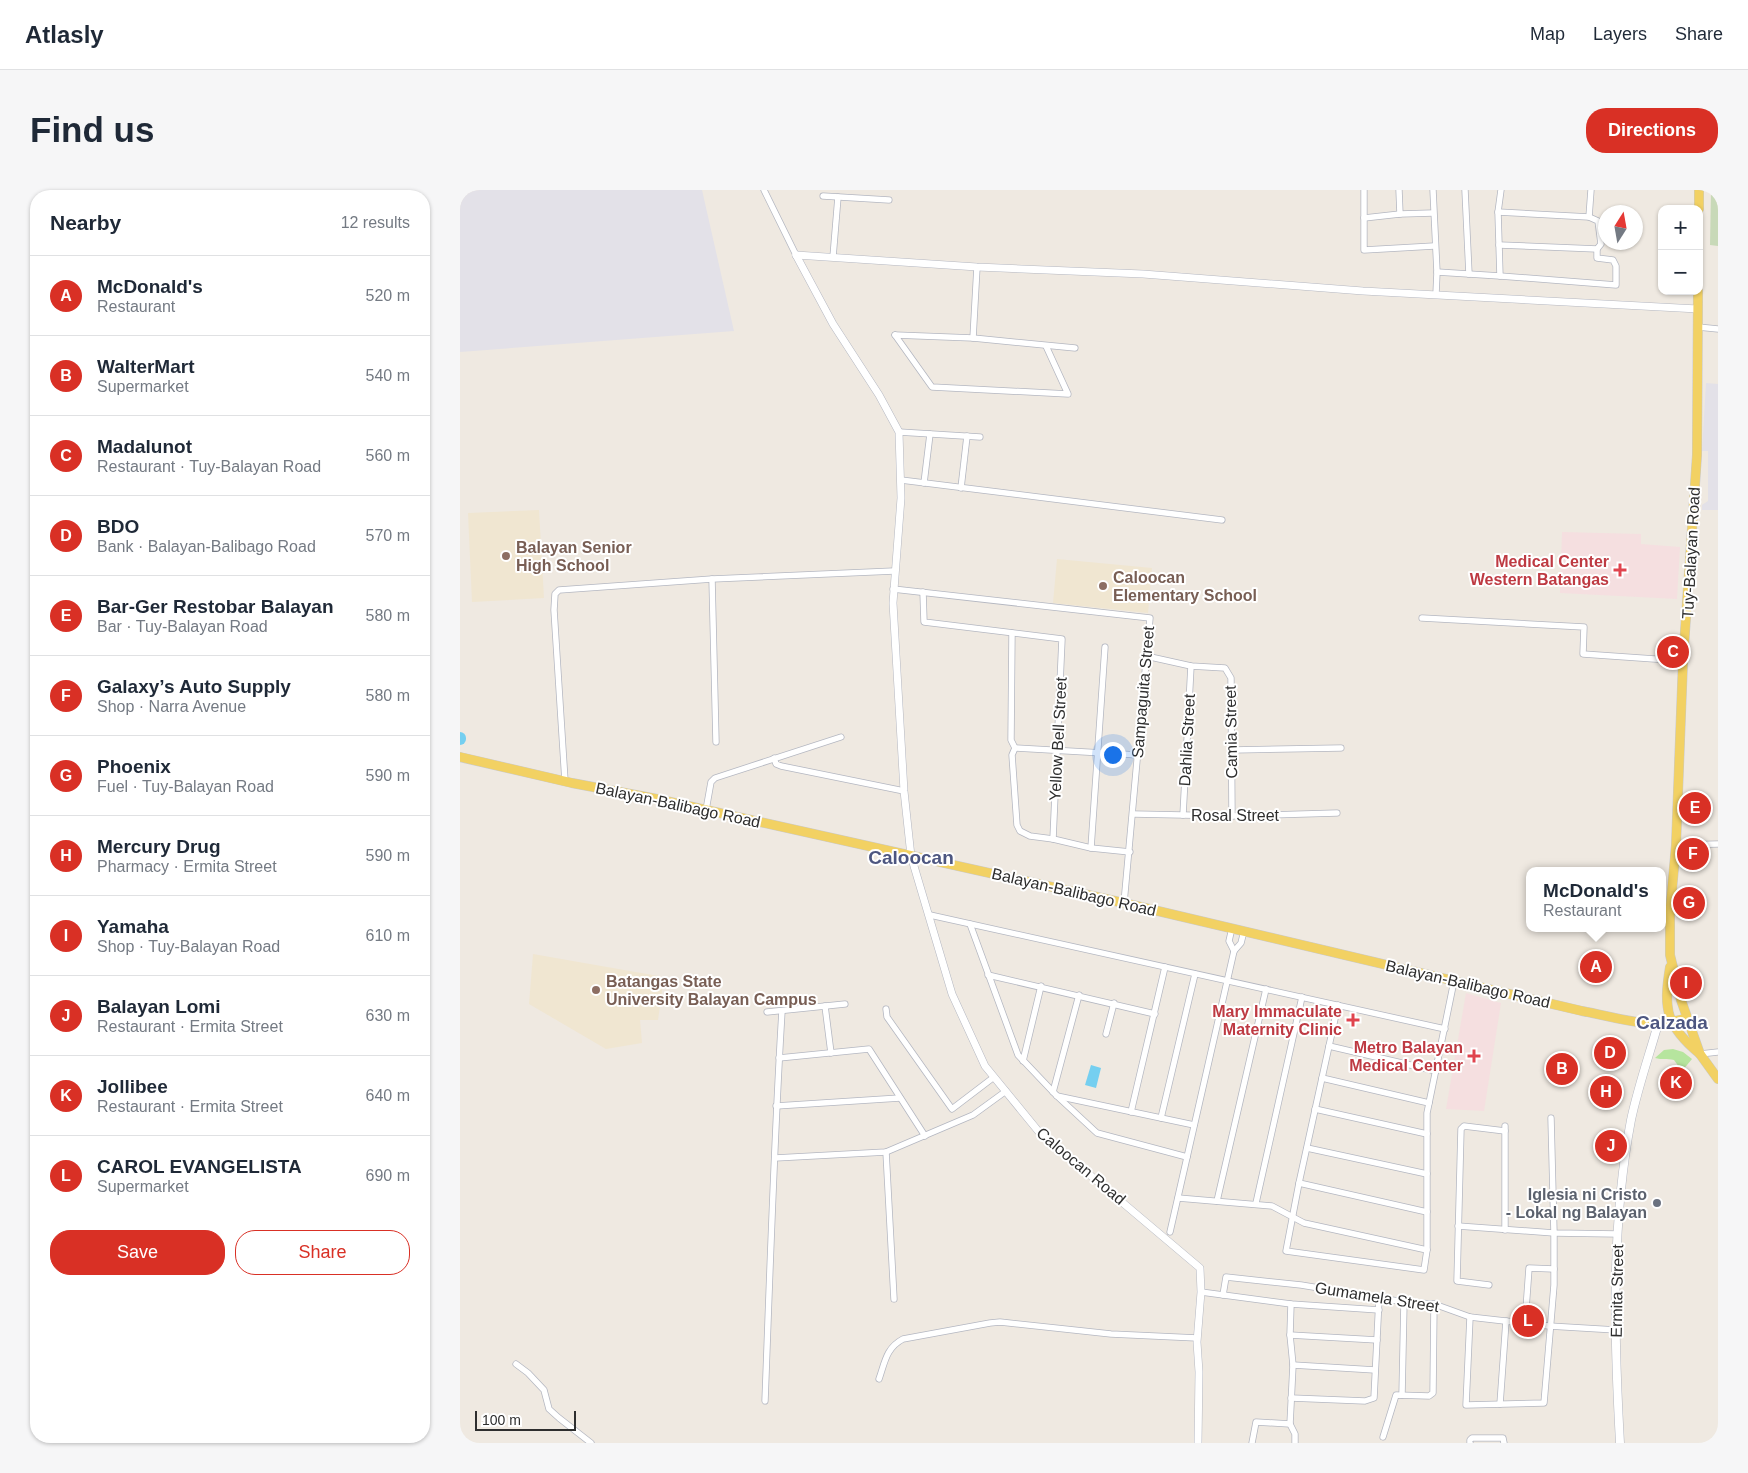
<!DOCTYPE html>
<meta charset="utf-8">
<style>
body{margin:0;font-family:Arial,sans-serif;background:#f6f6f7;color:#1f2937}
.controls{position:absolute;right:15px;top:15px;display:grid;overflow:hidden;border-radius:10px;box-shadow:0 1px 4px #0004}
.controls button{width:45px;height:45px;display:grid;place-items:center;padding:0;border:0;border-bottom:1px solid #e0e1e3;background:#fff;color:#1f2937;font:25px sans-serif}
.compass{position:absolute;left:1138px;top:15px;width:45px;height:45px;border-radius:50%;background:#fff;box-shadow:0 1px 4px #0004;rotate:11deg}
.scale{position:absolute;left:15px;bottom:12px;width:101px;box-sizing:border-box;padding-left:5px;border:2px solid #2e2e2e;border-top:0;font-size:14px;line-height:18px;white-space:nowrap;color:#2e2e2e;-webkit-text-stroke:4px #fff;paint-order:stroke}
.you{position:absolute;left:652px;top:564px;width:18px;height:18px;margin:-12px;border:4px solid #fff;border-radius:50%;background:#1a73e8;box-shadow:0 0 0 8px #1a73e833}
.badge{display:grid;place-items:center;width:32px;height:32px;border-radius:50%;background:#d93025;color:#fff;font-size:16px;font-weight:700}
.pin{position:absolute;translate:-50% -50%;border:2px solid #fff;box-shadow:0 1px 5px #0006}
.popup{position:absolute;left:1066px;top:677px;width:140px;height:65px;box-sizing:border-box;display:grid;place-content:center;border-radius:10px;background:#fff;filter:drop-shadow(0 1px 4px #0005);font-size:16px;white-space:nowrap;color:#747a83}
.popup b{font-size:19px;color:#1f2937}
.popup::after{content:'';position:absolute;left:50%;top:100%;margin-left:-10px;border:10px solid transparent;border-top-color:#fff}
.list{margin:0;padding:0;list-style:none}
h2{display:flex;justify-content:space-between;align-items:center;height:65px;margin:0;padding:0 20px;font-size:21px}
h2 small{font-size:16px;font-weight:400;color:#747a83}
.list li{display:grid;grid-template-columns:32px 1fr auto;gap:15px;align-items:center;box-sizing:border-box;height:80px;padding:0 20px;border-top:1px solid #e0e1e3}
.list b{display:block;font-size:19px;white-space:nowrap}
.list p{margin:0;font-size:16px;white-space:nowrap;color:#747a83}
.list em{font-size:16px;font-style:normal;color:#747a83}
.actions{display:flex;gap:10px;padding:15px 20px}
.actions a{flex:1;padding:11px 0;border:1px solid #d93025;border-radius:20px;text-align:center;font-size:18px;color:#d93025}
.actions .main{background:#d93025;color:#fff}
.map{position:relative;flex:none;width:1258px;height:1253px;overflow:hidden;border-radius:20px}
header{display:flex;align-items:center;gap:30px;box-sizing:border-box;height:70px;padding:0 25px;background:#fff;border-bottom:1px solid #e0e1e3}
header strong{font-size:24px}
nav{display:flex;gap:28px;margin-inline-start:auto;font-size:18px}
.intro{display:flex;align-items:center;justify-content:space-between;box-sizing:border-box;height:120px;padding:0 30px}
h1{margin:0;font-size:35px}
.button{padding:12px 22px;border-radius:20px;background:#d93025;color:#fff;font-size:18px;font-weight:700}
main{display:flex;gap:30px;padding:0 30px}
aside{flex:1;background:#fff;border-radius:20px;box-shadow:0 1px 4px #0004}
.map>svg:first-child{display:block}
</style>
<header>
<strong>Atlasly</strong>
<nav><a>Map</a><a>Layers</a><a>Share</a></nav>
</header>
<div class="intro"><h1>Find us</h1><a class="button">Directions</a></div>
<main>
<aside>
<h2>Nearby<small>12 results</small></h2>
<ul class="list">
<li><span class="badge">A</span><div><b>McDonald's</b><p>Restaurant</p></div><em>520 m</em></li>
<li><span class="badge">B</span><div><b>WalterMart</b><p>Supermarket</p></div><em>540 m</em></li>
<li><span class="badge">C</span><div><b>Madalunot</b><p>Restaurant · Tuy-Balayan Road</p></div><em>560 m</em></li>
<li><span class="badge">D</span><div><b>BDO</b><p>Bank · Balayan-Balibago Road</p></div><em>570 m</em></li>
<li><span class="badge">E</span><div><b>Bar-Ger Restobar Balayan</b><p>Bar · Tuy-Balayan Road</p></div><em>580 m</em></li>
<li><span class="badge">F</span><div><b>Galaxy’s Auto Supply</b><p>Shop · Narra Avenue</p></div><em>580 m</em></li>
<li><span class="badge">G</span><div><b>Phoenix</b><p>Fuel · Tuy-Balayan Road</p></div><em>590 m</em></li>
<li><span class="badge">H</span><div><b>Mercury Drug</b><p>Pharmacy · Ermita Street</p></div><em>590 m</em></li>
<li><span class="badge">I</span><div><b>Yamaha</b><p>Shop · Tuy-Balayan Road</p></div><em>610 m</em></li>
<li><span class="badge">J</span><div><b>Balayan Lomi</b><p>Restaurant · Ermita Street</p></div><em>630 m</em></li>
<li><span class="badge">K</span><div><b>Jollibee</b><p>Restaurant · Ermita Street</p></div><em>640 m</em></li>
<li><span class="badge">L</span><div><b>CAROL EVANGELISTA</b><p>Supermarket</p></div><em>690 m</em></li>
</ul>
<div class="actions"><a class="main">Save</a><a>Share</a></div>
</aside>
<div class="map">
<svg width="1258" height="1253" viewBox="0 0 1258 1253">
<rect width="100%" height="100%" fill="#efe9e1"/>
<g fill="#e3e1e8">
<polygon points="0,0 242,0 274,141 0,162"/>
<polygon points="1246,193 1258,194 1258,320 1242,320 1242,315 1248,311 1248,261 1242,261"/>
</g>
<g fill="#f0e6d1">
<polygon points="79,320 84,408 12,412 8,323"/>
<polygon points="597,369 692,378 688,423 593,413"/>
<polygon points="73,764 204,787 198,830 180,830 182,853 146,859 69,814"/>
</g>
<g fill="#f5dfe0">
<polygon points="1102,342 1181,344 1181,354 1220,357 1217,409 1100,403"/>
<polygon points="1006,803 1041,813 1024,921 986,919"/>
</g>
<path fill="#b6e59e" d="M1213,859L1223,862L1232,869L1222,881L1214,870C1207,868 1202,870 1195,868L1204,860Z"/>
<polygon fill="#c8d9b8" points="1251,0 1258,0 1258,56 1250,55"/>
<polygon fill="#75cff0" points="631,875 641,878 636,898 625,895"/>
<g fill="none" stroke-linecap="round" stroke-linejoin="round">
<polyline stroke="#75cff0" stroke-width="12" points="0,548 0,549"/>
<defs>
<g id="minor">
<polyline points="304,0 336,65"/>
<polyline points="904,0 904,60 974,56"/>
<polyline points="939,0 940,24"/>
<polyline points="973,0 977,82 976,104"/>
<polyline points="1005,0 1009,84"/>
<polyline points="363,6 429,10"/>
<polyline points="1038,22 1129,27 1138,31 1141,54 1137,59 1039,55"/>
<polyline points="1129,27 1131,0"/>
<polyline points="904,28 940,24 973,23"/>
<polyline points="373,67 378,7"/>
<polyline points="977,82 1040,86 1156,95 1156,76 1153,70 1137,68 1137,59"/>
<polyline points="1040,86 1038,22 1041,0"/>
<polyline points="1238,137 1258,139"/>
<polyline points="435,145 472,197 608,204 586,156"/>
<polyline points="435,145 513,148 615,158"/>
<polyline points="513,148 517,77"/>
<polyline points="439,242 520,247"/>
<polyline points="441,290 762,330"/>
<polyline points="464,293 470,244"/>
<polyline points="501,298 507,246"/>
<polyline points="252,389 256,552"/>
<polyline points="433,399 690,428 664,713"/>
<polyline points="463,402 464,432 602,449 593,649"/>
<polyline points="962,428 1124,437 1123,464 1223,471"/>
<polyline points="552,443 551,550 555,558 552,565 557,635 560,641 570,646 593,649 631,658 670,662"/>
<polyline points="686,466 731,476 765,478 771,488 772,626"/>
<polyline points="555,558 678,565"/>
<polyline points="772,560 881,558"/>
<polyline points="314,568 316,574 321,576 444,601"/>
<polyline points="105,591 94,420 95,404 99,400 252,389 434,381"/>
<polyline points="246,620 251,592 255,588 381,547"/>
<polyline points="673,624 772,626 877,623"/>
<polyline points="723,625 731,476"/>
<polyline points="1216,655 1258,654"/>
<polyline points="631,658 645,457"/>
<polyline points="470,725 985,839"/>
<polyline points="510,734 558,865 597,906 637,943 727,967"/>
<polyline points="772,738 769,751 774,761"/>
<polyline points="528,785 695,824"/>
<polyline points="878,815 839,993 826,1061 964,1080 967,1060 967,923 994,791"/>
<polyline points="365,816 371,863"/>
<polyline points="426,819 427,827 492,919 534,887"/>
<polyline points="307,822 385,814"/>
<polyline points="646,844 654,813"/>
<polyline points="869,856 976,881"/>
<polyline points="1240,864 1258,862"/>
<polyline points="319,868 409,859 465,946"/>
<polyline points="563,871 581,796"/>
<polyline points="862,888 969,913"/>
<polyline points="593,902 619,805"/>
<polyline points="597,906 734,935"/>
<polyline points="316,916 440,908"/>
<polyline points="855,919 967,944"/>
<polyline points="671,922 705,777"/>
<polyline points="701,928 735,784"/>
<polyline points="847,958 967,984"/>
<polyline points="426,962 434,1109"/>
<polyline points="315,968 426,962 513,925 546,901"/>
<polyline points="839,993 967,1022"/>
<polyline points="718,1008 812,1016 844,1033 967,1060"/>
<polyline points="757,1011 806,799"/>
<polyline points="796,1013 842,807"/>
<polyline points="998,1036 1094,1043 1158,1044"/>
<polyline points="1045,1040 1045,936"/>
<polyline points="710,1042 774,761 781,753 784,741"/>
<polyline points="1029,1095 997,1091 1001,939 1004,936 1045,941"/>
<polyline points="741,1102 831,1114 919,1120"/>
<polyline points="763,1105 766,1087 841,1095 944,1112 974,1114 1010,1127 1089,1136 1156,1140"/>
<polyline points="831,1114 830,1145 833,1175 830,1234 835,1244 835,1253"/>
<polyline points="1010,1127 1006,1215 1084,1213 1094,1095 1094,1043 1091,928"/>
<polyline points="1065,1133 1069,1078 1094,1079"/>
<polyline points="830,1145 917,1150"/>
<polyline points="56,1174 68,1183 84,1200 89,1219 99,1228 131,1253"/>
<polyline points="833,1175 915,1180"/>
<path d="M419,1189C425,1172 426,1158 443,1149L530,1133L540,1132L651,1144L737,1148"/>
<polyline points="942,1205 944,1112"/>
<polyline points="831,1208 905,1211 914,1208 919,1109"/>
<path d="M305,1211C310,1081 314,951 322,821"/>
<polyline points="1040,1214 1046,1131"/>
<polyline points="923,1247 936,1205 969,1206 973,1203 974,1114"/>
<polyline points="792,1253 796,1232 830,1234"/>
<polyline points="1010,1253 1010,1250 1012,1248 1043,1248 1044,1253"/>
</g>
<g id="tertiary">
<polyline points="336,65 373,134 419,205 439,242 441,308 433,413 444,601 451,666 492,804 525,876 579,942 740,1078 741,1102 737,1152 739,1182 738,1253"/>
<polyline points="336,65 517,77 683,84 903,101 1238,119"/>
</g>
<path id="secondary" d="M1160,1253C1154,1146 1151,1035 1171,930C1178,897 1189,866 1198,834"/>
<g id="primary">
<polyline points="1239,19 1239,0"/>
<polyline points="1238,101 1237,265 1223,471 1216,655 1210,722 1210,765 1221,810 1240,864 1258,889"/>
<path d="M0,567L112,593L197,609L664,713L1122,821C1160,828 1187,840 1227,828"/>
<path d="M1210,777C1203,819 1206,836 1240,864"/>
</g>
</defs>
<use href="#minor" stroke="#b4b7c1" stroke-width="7"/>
<use href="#tertiary" stroke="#b4b7c1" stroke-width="8"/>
<use href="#secondary" stroke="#b4b7c1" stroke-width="9"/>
<use href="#primary" stroke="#c9c9c9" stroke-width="10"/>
<use href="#minor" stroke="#fff" stroke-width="5.5"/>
<use href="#tertiary" stroke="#fff" stroke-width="7"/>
<use href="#secondary" stroke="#fff" stroke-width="8"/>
<use href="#primary" stroke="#f2d163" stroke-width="9"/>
</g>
<g fill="#8d6e63" stroke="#fff" stroke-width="2">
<circle cx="46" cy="366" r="5"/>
<circle cx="643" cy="396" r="5"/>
<circle cx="136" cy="800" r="5"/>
</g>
<g fill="#e0444e" stroke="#fff" stroke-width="2">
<path d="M1157.5 372.5h5v5h5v5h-5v5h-5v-5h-5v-5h5z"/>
<path d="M890.5 822.5h5v5h5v5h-5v5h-5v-5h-5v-5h5z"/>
<path d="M1011.5 858.5h5v5h5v5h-5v5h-5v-5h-5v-5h5z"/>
</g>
<circle fill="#6b7280" stroke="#fff" stroke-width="2" cx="1197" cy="1013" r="5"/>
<g text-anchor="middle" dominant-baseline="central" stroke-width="4" stroke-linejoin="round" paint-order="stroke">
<g font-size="16" font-weight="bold" fill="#785e54" stroke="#fff" text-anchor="start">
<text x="56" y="357">Balayan Senior<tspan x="56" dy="18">High School</tspan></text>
<text x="653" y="387">Caloocan<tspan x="653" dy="18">Elementary School</tspan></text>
<text x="146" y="791">Batangas State<tspan x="146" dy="18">University Balayan Campus</tspan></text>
</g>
<g font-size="16" fill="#2e2e2e" stroke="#fff">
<text transform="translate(1231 363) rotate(-87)">Tuy-Balayan Road</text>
<text transform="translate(683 502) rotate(-85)">Sampaguita Street</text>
<text transform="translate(771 542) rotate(-91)">Camia Street</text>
<text transform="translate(598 549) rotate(-87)">Yellow Bell Street</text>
<text transform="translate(727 550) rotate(-87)">Dahlia Street</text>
<text transform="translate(218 615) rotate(12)">Balayan-Balibago Road</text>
<text x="775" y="625">Rosal Street</text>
<text transform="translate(614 702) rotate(13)">Balayan-Balibago Road</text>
<text transform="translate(1008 794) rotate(13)">Balayan-Balibago Road</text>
<text transform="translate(621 976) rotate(40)">Caloocan Road</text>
<text transform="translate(1157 1101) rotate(-89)">Ermita Street</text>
<text transform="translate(917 1107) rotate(9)">Gumamela Street</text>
</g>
<g font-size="16" font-weight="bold" fill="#be3a42" stroke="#fff" text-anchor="end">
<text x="1149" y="371">Medical Center<tspan x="1149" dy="18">Western Batangas</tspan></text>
<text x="882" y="821">Mary Immaculate<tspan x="882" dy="18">Maternity Clinic</tspan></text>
<text x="1003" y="857">Metro Balayan<tspan x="1003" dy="18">Medical Center</tspan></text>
</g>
<g font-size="16" font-weight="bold" fill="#5b616d" stroke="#fff" text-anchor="end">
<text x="1187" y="1004">Iglesia ni Cristo<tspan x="1187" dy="18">- Lokal ng Balayan</tspan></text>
</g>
<g font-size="19" font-weight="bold" fill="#4d5680" stroke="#fff">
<text x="451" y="667">Caloocan</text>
<text x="1212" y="832">Calzada</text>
</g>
</g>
</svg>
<div class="controls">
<button>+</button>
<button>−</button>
</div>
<svg class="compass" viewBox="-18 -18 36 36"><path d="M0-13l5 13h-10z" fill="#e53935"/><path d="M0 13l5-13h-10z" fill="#747a83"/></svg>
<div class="scale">100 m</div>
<div class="you"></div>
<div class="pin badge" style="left:1136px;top:777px">A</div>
<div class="popup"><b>McDonald's</b>Restaurant</div>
<div class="pin badge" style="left:1102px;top:879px">B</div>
<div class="pin badge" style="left:1213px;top:462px">C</div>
<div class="pin badge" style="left:1150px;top:863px">D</div>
<div class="pin badge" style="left:1235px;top:618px">E</div>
<div class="pin badge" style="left:1233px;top:664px">F</div>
<div class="pin badge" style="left:1229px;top:713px">G</div>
<div class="pin badge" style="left:1146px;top:902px">H</div>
<div class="pin badge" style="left:1226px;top:793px">I</div>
<div class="pin badge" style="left:1151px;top:956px">J</div>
<div class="pin badge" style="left:1216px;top:893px">K</div>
<div class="pin badge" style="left:1068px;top:1131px">L</div>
</div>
</main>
